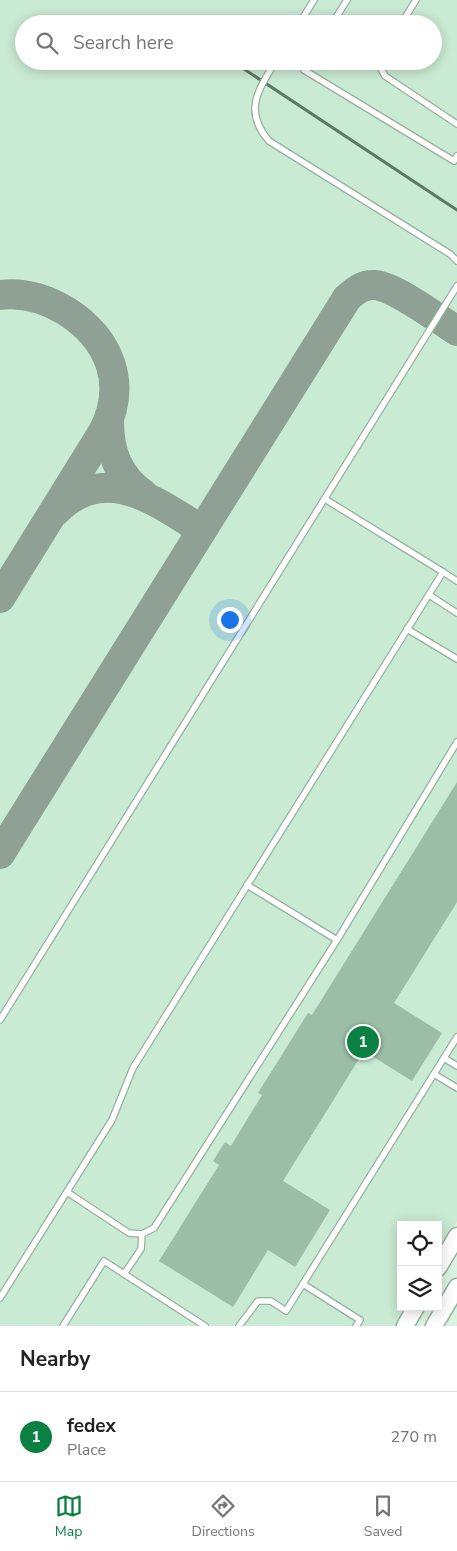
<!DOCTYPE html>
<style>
body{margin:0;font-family:"Nunito Sans",sans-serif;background:#f2f2f2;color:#222}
.controls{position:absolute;right:15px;bottom:15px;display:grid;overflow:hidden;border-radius:0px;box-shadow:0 2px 12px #0003}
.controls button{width:45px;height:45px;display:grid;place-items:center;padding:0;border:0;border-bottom:1px solid #e0e0e0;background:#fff;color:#222;font:25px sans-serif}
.you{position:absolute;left:229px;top:619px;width:18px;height:18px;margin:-12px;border:4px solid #fff;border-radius:50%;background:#1a73e8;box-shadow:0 0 0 8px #1a73e833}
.badge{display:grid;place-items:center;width:32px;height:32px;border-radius:50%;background:#0b8043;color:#fff;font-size:16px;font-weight:700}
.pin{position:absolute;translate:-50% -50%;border:2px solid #fff;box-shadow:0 1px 5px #0006}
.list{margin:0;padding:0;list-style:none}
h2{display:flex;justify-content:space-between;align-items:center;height:65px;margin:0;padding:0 20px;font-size:21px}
h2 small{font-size:16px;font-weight:400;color:#767676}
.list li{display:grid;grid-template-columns:32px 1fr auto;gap:15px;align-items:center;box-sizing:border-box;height:90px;padding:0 20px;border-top:1px solid #e0e0e0}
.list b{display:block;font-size:19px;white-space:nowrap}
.list p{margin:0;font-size:16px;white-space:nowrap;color:#767676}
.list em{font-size:16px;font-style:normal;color:#767676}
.icon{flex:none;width:28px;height:28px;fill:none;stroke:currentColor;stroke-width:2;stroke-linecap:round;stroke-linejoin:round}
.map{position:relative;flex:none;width:457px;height:1326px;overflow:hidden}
.search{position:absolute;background:#fff;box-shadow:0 2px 12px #0003;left:15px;right:15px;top:15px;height:55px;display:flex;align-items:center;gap:12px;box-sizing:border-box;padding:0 18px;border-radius:28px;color:#767676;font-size:19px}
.sheet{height:155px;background:#fff}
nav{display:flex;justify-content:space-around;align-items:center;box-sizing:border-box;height:70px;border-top:1px solid #e0e0e0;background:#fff;font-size:14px;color:#767676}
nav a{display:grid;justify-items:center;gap:2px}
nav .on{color:#0b8043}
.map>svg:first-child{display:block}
</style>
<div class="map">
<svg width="457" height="1326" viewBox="0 0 457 1326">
<rect width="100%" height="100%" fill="#dbf4e2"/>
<path fill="#c9ead3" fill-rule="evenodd" d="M0,0H457V1221L438,1253V1225H401V1307H407L396,1326H0ZM24,24H433V61H24Z"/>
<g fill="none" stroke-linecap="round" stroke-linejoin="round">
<polyline stroke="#5e7866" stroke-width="3" points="241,67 457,210"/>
<g stroke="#8ea194" stroke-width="30">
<path d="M0,295C23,292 46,299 66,311C110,339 128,384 103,432L0,598"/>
<path d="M109,421C109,452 118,476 143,494"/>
<path d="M56,511C106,462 155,501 202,530"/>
<path d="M0,854L347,298C355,291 363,284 375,285C396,287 438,319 457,331"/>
</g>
</g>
<polygon fill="#9cbea6" points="457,782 457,902 394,1003 442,1033 412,1081 364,1051 283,1181 330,1210 295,1267 268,1250 233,1307 159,1261 219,1165 213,1161 225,1142 231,1146 262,1095 258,1093 308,1013 312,1015"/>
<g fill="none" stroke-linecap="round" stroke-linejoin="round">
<defs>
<g id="service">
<polyline points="299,24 314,0"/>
<polyline points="332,24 347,0"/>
<polyline points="401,24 416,0"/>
<path d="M276,61C258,90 243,111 269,141L450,254L457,261"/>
<polyline points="309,61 304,70 454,161 457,156"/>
<polyline points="381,61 380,67 385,76 457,124"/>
<polyline points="325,499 443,572"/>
<polyline points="429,595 457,613"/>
<polyline points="407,629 457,659"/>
<polyline points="247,885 337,940"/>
<polyline points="0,1020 457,286"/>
<polyline points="444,1058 457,1066"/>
<polyline points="434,1074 457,1088"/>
<polyline points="67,1192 129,1233 142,1234 154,1228 337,940 457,742"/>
<polyline points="124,1274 141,1249 142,1234"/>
<polyline points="303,1284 360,1320 356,1326"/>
<polyline points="0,1298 112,1120 133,1068 443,572 457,581"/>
<polyline points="63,1326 104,1261 205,1326"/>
<polyline points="239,1326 258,1301 271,1301 286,1311 457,1037"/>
</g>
<g id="secondary">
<polyline points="438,1268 457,1236"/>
<polyline points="405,1326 416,1307"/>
<polyline points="434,1326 457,1287"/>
</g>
</defs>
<use href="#service" stroke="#98b09f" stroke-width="8"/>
<use href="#secondary" stroke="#98b09f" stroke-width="19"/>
<use href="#service" stroke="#fff" stroke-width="5.5"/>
<use href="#secondary" stroke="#fff" stroke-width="16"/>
</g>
</svg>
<div class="controls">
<button><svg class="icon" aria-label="locate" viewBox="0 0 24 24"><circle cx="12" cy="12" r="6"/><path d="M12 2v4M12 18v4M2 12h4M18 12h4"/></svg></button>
<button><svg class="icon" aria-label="layers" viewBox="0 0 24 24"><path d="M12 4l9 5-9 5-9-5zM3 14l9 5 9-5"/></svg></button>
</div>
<div class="you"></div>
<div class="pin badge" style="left:363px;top:1042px">1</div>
<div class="search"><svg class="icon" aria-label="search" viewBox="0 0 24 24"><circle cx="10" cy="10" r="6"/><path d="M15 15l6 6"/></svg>Search here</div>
</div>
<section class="sheet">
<h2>Nearby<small></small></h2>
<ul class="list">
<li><span class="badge">1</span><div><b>fedex</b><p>Place</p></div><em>270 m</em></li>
</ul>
</section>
<nav>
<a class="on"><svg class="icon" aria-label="map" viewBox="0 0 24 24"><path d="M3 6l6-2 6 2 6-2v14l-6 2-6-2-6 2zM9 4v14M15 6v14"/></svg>Map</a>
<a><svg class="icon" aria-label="directions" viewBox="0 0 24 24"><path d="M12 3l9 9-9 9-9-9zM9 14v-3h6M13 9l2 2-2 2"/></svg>Directions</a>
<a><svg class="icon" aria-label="saved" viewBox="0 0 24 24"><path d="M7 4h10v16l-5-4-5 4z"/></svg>Saved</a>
</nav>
